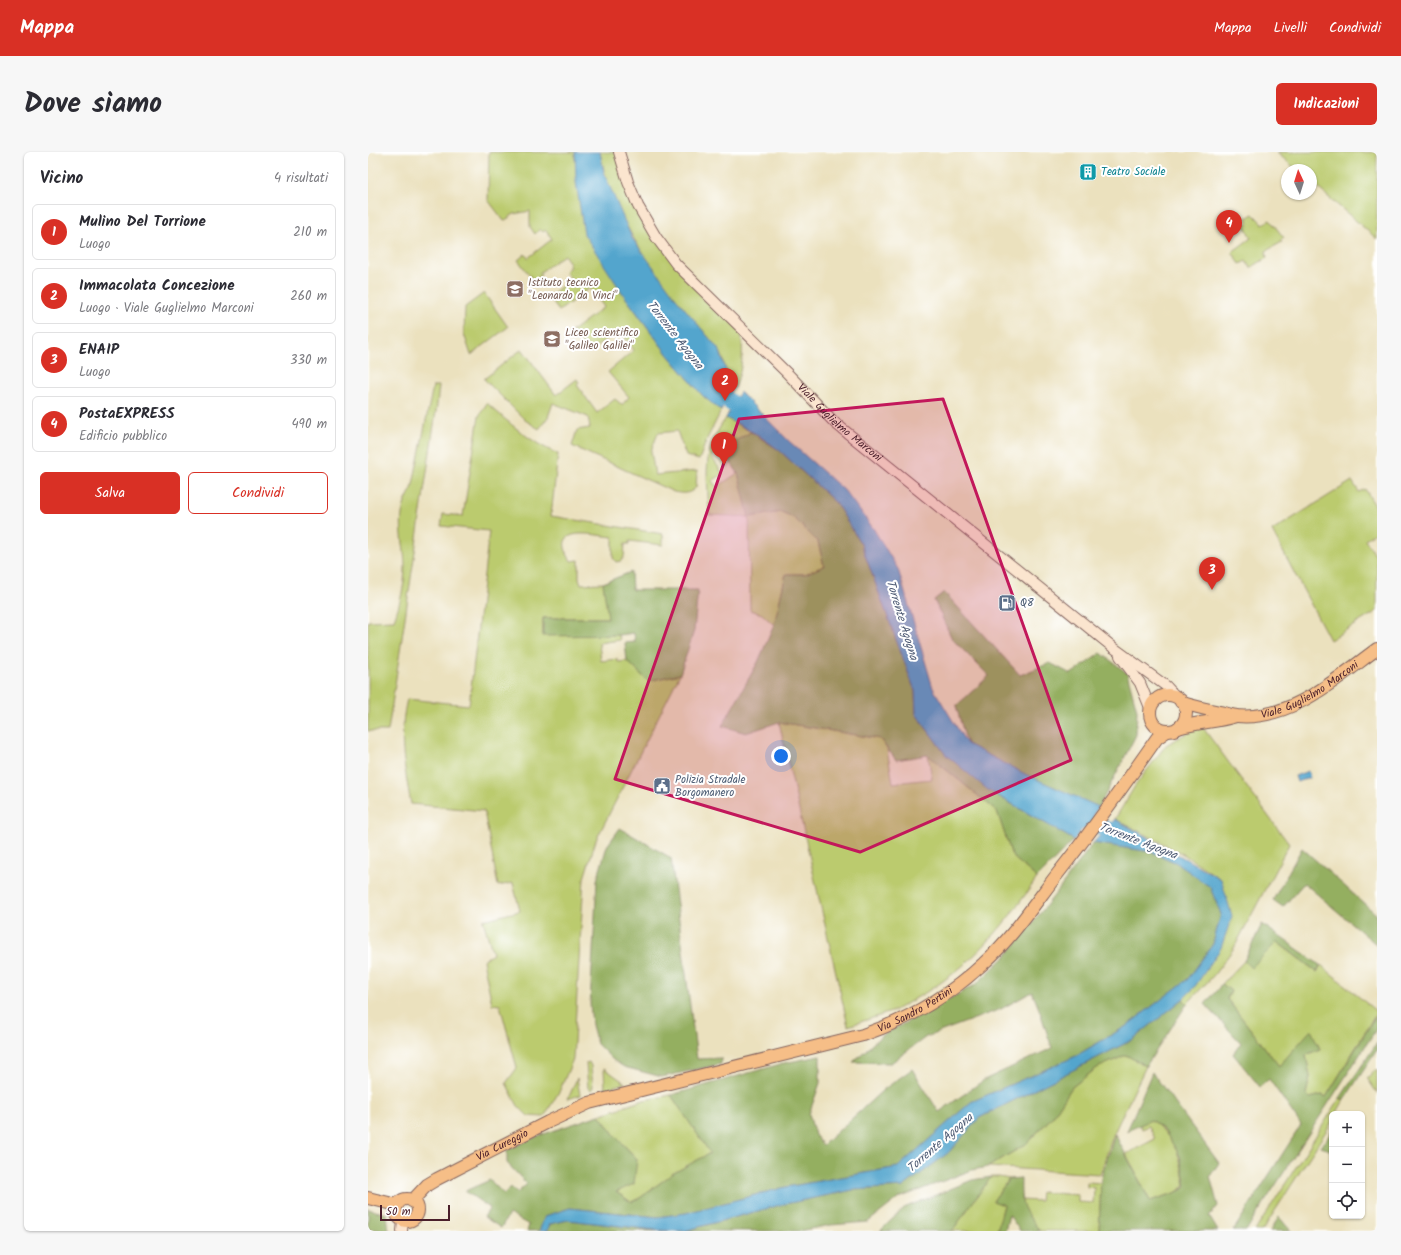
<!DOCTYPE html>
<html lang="it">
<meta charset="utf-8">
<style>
body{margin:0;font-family:Kalam,sans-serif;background:#f7f7f7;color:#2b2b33}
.controls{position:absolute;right:12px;bottom:12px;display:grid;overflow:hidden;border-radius:6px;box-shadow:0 1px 3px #0004}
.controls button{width:36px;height:36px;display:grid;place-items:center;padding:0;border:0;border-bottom:1px solid #e1e1e2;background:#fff;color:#2b2b33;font:20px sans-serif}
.compass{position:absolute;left:913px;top:12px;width:36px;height:36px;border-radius:50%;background:#fff;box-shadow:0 1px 3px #0004;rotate:356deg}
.scale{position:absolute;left:12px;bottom:10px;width:70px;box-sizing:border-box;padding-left:4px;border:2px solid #4a1f2b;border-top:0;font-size:11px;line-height:14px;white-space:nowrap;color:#4a1f2b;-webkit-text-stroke:3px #fff;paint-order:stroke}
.you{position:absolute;left:413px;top:604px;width:14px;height:14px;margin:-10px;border:3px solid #fff;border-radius:50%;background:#1a73e8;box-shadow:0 0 0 6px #1a73e833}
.badge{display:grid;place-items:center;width:26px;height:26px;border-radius:50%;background:#d93025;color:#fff;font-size:13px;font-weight:700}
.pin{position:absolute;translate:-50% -33px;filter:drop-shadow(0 1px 2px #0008)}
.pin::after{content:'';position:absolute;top:21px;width:14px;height:12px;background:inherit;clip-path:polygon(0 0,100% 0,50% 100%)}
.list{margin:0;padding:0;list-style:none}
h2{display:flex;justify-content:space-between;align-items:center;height:52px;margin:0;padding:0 16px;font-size:17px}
h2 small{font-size:13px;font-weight:400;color:#7c7c81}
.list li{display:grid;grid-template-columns:26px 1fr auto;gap:12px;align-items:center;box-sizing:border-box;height:56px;margin:0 8px 8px;padding:0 8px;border:1px solid #e1e1e2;border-radius:6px}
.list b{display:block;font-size:15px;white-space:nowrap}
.list p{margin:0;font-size:13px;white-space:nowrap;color:#7c7c81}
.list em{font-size:13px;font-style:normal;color:#7c7c81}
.actions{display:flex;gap:8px;padding:12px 16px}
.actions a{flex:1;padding:9px 0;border:1px solid #d93025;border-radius:6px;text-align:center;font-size:14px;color:#d93025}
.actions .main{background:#d93025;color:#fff}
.icon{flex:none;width:22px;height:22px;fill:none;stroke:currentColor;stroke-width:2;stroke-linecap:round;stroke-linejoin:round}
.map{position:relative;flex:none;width:1009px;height:1079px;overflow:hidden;border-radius:6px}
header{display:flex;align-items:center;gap:24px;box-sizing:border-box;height:56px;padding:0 20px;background:#d93025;color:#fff}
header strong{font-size:19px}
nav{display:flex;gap:22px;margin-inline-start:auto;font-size:14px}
.intro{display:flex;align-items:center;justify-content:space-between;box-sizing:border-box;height:96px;padding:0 24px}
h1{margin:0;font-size:28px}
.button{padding:10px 18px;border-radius:6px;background:#d93025;color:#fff;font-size:14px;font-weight:700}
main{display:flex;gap:24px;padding:0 24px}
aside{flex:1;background:#fff;border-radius:6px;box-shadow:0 1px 3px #0004}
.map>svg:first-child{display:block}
</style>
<header>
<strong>Mappa</strong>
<nav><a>Mappa</a><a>Livelli</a><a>Condividi</a></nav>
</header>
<div class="intro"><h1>Dove siamo</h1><a class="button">Indicazioni</a></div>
<main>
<aside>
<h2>Vicino<small>4 risultati</small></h2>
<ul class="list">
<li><span class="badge">1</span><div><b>Mulino Del Torrione</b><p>Luogo</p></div><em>210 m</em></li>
<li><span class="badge">2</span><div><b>Immacolata Concezione</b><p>Luogo · Viale Guglielmo Marconi</p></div><em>260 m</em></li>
<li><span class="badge">3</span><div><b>ENAIP</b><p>Luogo</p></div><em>330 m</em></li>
<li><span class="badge">4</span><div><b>PostaEXPRESS</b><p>Edificio pubblico</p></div><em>490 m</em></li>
</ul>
<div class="actions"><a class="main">Salva</a><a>Condividi</a></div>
</aside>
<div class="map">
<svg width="1009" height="1079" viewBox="0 0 1009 1079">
<rect width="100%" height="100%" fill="#fff"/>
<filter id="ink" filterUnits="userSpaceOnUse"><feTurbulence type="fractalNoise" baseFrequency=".025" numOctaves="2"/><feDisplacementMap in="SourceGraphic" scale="8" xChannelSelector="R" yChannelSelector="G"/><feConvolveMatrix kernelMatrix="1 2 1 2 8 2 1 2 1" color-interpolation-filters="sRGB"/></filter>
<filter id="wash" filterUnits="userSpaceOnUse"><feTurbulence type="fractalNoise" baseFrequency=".012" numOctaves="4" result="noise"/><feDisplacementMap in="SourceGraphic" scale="16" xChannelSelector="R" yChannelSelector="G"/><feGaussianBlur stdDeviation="0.9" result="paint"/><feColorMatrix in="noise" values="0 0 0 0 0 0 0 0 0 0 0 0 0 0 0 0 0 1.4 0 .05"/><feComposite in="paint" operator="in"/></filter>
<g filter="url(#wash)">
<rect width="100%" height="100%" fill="#ebe1be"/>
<g fill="#bbcb6e" stroke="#82754c">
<path d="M121,0H207V7L255,142L300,203L335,244L353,259L339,287L331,308L318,304L309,279L290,281L283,299L287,323L329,319L328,335C323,342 315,342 306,340L204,294L209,278L222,276L220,265L185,251L180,265L171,277L157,268L116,227L154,197L188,243L209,227L211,231L209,233L229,261L247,247L254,253L261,245L240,220L266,198L251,178L220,201L204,179L236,155L222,136L191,159L180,145L203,127L197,119L202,115L200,112L202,111L196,103L171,121L173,123L166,129L150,108L157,102L160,106L184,87L178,78L175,80L172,77L167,82L162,75V59L146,62L136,69L120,48Z"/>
<path d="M232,0H251L288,85L373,176C375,201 376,211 367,236C355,227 359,209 351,198C337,180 322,164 308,147C274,104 242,55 232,0Z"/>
<polygon points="908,0 1009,0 1009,87 943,30 943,18 929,18"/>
<polygon points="885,62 895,72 902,68 916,86 912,88 914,90 898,99 899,106 882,116 878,109 872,112 864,100 883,86 876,73 880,71 878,66"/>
<polygon points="116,141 140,175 103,203 96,182 97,155"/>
<path d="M65,234H71L69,253L20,579H0V469L26,468C32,451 37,433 37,414C36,383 26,365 44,337Z"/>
<path d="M119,251C141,271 162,290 190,302L183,364L295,382V393L261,389V392H257L256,405L253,409L248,410L245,406V385C225,383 180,372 203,409L211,408V426L213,432L235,431L241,466H175V483H251L252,488L231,491L233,509L249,507L250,510L259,509L280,529L312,522L228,688L216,726L205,907L192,938L176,965L160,964L150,954L138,931L149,916L132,853L124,852L115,808L125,802L115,768L152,759L145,731L130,734L116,659L43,652C36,613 30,586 39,547L101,553L121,379L73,374L75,362L95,364L111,264Z"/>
<path d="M358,266L383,280L343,304L355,322L344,329L349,335L370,321L382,365L414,360L426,366L450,390L456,414L437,422H418L406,473L394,462L382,458L381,365L341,363C340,322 332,303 358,266Z"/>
<polygon points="984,329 991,340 997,337 1009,357 1009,380 997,387 1009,406 1009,459 962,488 904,379"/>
<path d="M411,570L512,587L519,597L525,631L564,627L560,603L629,659L644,704L669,726C635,776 603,815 550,845C541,850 532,856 523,860C509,865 494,869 480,874Z"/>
<polygon points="833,573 921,692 866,796 846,823 819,852 815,847 826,836 853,727 815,702 747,667 767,634 798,593"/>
<polygon points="909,790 949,820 953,813 1009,860 958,945 954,943 942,946 938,942 942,925 938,903 952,897 943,879 911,914 859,847 863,839 854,832 876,809 883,816"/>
<polygon points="758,903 778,914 746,981 732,1022 620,1015 658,992 685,964 704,935 729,916"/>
<polygon points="221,910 223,914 225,935 223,938 220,936 218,911"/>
<polygon points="236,916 257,931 237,937"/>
<polygon points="1009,917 1009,941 999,926"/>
<polygon points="209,926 212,943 200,947"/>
<polygon points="303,943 343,1001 304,1022 272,1046 263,1050 248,1040 269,1007 249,986 231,963 276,948"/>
<polygon points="972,946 976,948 968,962 964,962 964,969 962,973 894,1079 887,1079"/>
<path d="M783,968C809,988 812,1003 817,1034L807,1041L782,1049L758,1002L787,987L781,974L774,977L772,972Z"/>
<polygon points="623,1025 631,1025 641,1027 625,1049 636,1053 629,1079 584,1079"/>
<polygon points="719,1030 733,1031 731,1079 672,1079 658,1061 652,1048 672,1049 673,1040 710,1043 710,1050 725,1051 726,1036 719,1035"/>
</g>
<g fill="#94af61" stroke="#6f6746">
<polygon points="383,280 411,298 468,351 493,392 547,539 548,562 578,603 633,646 706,688 669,726 644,704 629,659 560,603 528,608 512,587 411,570 378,581 354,574 390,510 406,473 418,422 437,422 456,414 450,390 426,366 414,360 381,365 370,321 353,297"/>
<polygon points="263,420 264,438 330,438 326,479 312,522 280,529 259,509 257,491 267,490 266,481 251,483 175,484 175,466 240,466 235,431"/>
<polygon points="576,440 652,523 682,511 703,522 733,501 759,521 769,558 768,583 731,655 659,623 599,592 588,554 621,524 584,487 566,448"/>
<polygon points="252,676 303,706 329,907 353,906 353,912 294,925 256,915 245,908 229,892 224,873 222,851 229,728 239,694"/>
<polygon points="725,691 784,700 809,711 842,735 853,762 845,792 820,827 757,875 706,905 603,950 530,1015 418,1035 318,1061 290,1065 202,1056 177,1064 171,1079 159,1079 161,1073 141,1062 133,1076 116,1065 122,1056 97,1039 122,1028 136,1042 143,1035 149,1041 159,1032 139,1011 139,998 170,984 231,963 249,986 269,1007 266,1032 248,1040 263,1050 272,1046 304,1022 342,1001 303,943 416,911 452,904 452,931 441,962 447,983 455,993 515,938 544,917 571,960 616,928 684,896 671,857 664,840 633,857 558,885 523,911 485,910 513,884 607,833 638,804 689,740"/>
<polygon points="934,696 1009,763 1009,793 936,731 915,755 905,748"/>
<polygon points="894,772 952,813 949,820 909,790 883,816 876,809"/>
<polygon points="854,832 863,839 859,847 911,914 943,878 952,897 938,903 942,925 938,942 942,946 954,943 958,945 1009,862 1009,876 878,1079 865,1079 933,973 901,927 892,935 865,902 873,891 837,852"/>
<polygon points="815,847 819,852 778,914 758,903 729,916 704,935 685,964 658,992 620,1015 604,1018 531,1046 500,1070 463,1073 431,1079 179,1079 182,1072 200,1068 287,1078 316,1079 412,1053 485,1038 535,1035 580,1001 611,966 764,888"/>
<polygon points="1009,891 1009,898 976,948 972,946"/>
<polygon points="784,920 851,1011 842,1024 850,1054 841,1064 850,1079 731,1079 733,1026 747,982 782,1049 807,1041 818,1035 812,1004 796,978 783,968 759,979"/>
<polygon points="964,979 964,999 953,995"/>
<polygon points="623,1025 584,1079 512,1079 536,1056 604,1028"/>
<path d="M653,1026C652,1055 655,1057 672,1079H652L641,1063L637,1079H629L636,1053L625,1049L641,1027Z"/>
<polygon points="0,1057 19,1062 21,1079 0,1077"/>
<polygon points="911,1065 923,1079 902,1079"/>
</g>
<g fill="#52a5cd" stroke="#4e627c">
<polygon points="207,0 232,0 236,21 264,86 308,146 352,199 362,232 366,235 353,259 335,244 300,203 255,142 216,82 208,30"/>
<polygon points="372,240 422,290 476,338 505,376 530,417 565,536 599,592 659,623 731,655 706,688 620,638 578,603 548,562 547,539 493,392 468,351 411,298 390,283 358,266 363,256 367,256 368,254 366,250"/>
<polygon points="940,619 942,626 929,630 927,624"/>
<polygon points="747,667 853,727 864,764 853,796 826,836 815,847 764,888 611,966 580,1001 535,1035 485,1038 412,1053 316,1079 287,1078 200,1068 182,1072 179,1079 171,1079 177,1064 202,1056 290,1065 318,1061 418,1035 530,1015 603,950 706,905 757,875 820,827 845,792 853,762 842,735 809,711 784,700 725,691"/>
</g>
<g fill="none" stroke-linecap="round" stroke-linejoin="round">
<g stroke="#52a5cd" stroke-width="17">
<polyline points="344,232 354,244 386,268"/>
<polyline points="698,662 759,685"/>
</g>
</g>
</g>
<g filter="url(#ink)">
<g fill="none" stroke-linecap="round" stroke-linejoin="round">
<defs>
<g id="secondary">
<path id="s1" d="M251,0L260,30L270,54L288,85L308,112L420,222L467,271L746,496L798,534L809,546"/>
<polyline points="752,504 772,531 783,558"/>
<polyline points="34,1079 35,1069"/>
</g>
<g id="primary">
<circle cx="800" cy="561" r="18"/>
<path id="s2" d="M813,550C826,555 838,557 851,560C857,561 863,563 869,564C923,569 969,526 1009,497"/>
<path d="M810,576C829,570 849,570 868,564"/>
<polyline points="0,1046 29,1053"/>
<circle cx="39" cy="1058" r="11"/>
<path id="s3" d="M44,1049L59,1033L69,1027L180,970L221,951L495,883C539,868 581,844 616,811C645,785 667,751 691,720C725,677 757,632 789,586L799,579"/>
</g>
</defs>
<use href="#secondary" stroke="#82635e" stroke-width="12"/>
<use href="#primary" stroke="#82635e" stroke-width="14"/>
<use href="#secondary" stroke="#fbe5cf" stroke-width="10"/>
<use href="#primary" stroke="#f6be87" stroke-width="12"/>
</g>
</g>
<path fill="#c2185b" fill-opacity="0.2" stroke="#c2185b" stroke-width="3" stroke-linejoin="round" d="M575,247L703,608L492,700L247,627L371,267Z"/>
<defs>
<symbol id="building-square" viewBox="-11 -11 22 22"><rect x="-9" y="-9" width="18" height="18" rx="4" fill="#0f9aa8" stroke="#fff"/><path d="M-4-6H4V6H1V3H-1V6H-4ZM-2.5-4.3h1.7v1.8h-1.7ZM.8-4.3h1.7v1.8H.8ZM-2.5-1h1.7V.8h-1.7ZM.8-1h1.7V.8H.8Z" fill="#fff"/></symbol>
<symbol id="school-square" viewBox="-11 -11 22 22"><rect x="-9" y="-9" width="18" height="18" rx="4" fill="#8d6e63" stroke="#fff"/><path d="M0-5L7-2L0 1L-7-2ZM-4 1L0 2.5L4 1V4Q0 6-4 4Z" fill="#fff"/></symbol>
<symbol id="fuel-square" viewBox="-11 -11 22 22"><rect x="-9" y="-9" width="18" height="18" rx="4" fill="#5c6f8a" stroke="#fff"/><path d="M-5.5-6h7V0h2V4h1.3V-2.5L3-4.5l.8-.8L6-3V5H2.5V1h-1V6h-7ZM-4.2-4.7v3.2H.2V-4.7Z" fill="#fff"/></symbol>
<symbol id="civic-square" viewBox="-11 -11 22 22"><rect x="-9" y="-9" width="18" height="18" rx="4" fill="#5c6f8a" stroke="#fff"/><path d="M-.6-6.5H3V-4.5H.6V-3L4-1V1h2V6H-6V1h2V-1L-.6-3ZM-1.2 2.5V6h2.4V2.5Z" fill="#fff"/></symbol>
</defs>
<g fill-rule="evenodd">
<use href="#building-square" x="710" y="10" width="20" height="20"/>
<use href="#school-square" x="137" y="127" width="20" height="20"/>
<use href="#school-square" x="174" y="177" width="20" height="20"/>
<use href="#fuel-square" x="629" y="441" width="20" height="20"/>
<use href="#civic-square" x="284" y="624" width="20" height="20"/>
</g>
<g text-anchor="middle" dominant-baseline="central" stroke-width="4" stroke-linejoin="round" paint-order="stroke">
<g font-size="11" fill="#0d838f" stroke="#fff" text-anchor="start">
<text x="733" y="20">Teatro Sociale</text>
</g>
<g font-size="11" fill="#785e54" stroke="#fff" text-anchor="start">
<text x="160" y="131">Istituto tecnico<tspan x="160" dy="13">"Leonardo da Vinci"</tspan></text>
<text x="197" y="181">Liceo scientifico<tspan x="197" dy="13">"Galileo Galilei"</tspan></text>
</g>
<g font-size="11" fill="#4a1f2b" stroke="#fff">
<text stroke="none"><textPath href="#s1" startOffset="355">Viale Guglielmo Marconi</textPath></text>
<text stroke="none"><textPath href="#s2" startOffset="137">Viale Guglielmo Marconi</textPath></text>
<text stroke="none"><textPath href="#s3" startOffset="544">Via Sandro Pertini</textPath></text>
<text stroke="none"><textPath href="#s3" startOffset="107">Via Cureggio</textPath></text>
</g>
<g font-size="11" fill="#4e5e75" stroke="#fff" text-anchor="start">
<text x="652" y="451">Q8</text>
<text x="307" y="628">Polizia Stradale<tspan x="307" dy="13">Borgomanero</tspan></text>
</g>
<g font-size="12" font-style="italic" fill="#4e5b74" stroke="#fff">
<text transform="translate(307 183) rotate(52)">Torrente Agogna</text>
<text transform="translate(534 468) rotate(73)">Torrente Agogna</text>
<text transform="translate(770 689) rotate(21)">Torrente Agogna</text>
<text transform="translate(572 991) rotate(-41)">Torrente Agogna</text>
</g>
</g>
</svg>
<div class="controls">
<button>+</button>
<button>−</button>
<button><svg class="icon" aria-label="locate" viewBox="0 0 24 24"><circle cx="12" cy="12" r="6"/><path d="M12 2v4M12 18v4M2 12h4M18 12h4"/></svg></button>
</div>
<svg class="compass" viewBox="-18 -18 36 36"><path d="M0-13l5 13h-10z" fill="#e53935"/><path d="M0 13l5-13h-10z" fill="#7c7c81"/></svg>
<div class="scale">50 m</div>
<div class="you"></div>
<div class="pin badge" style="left:356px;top:313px">1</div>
<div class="pin badge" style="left:357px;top:249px">2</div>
<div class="pin badge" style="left:844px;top:438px">3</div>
<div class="pin badge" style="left:861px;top:91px">4</div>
</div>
</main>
